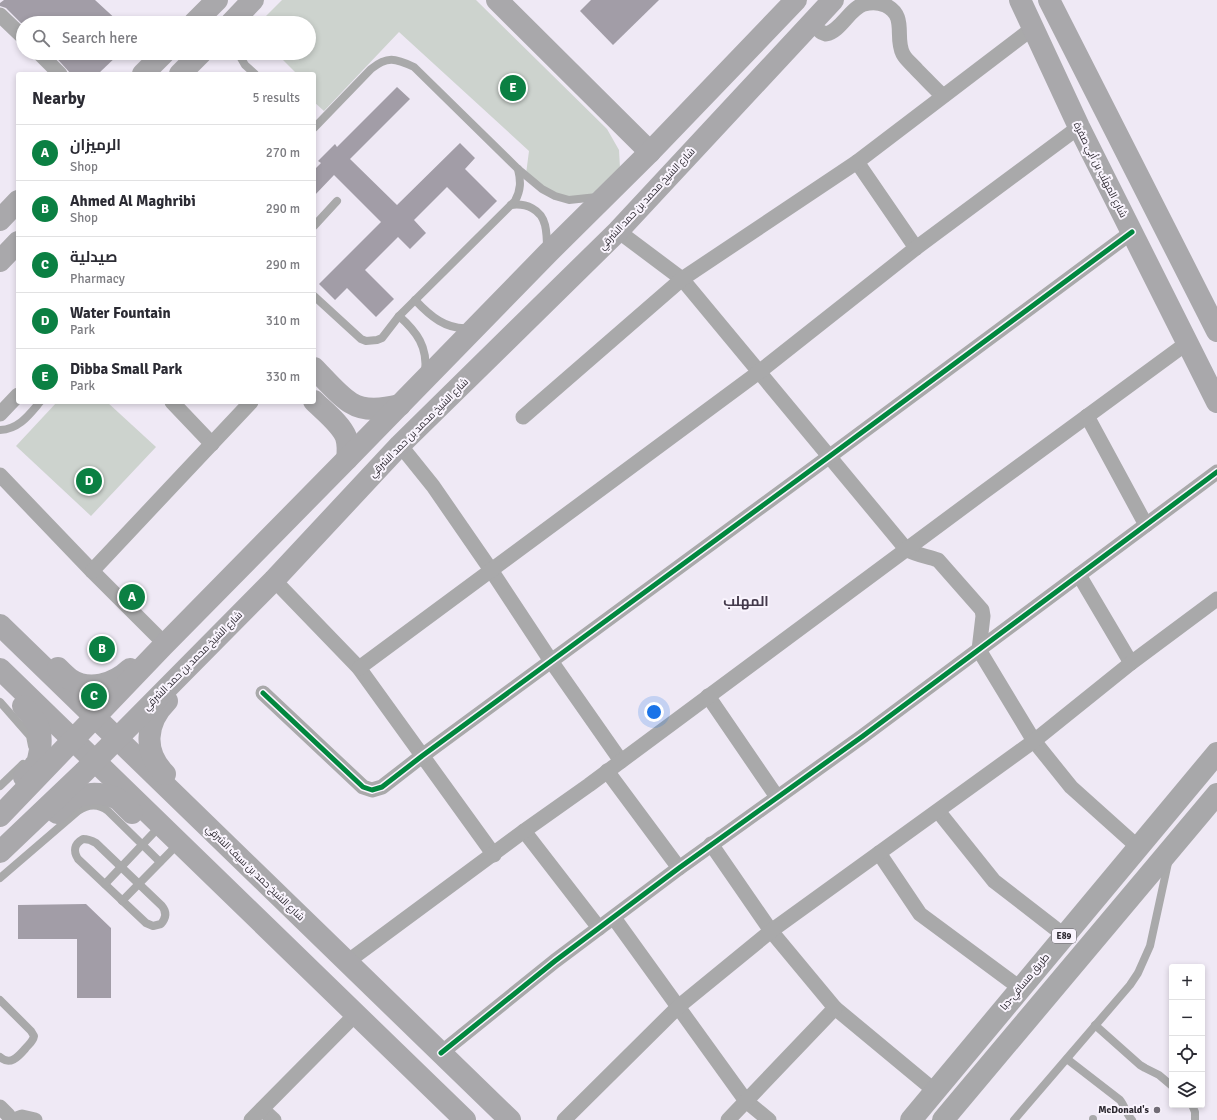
<!DOCTYPE html>
<meta charset="utf-8">
<style>
body{margin:0;font-family:Signika,Cairo,sans-serif;background:#f2f2f3;color:#2b2b33}
.controls{position:absolute;right:12px;bottom:12px;display:grid;overflow:hidden;border-radius:4px;box-shadow:0 2px 6px #0003}
.controls button{width:36px;height:36px;display:grid;place-items:center;padding:0;border:0;border-bottom:1px solid #e1e1e2;background:#fff;color:#2b2b33;font:20px sans-serif}
.you{position:absolute;left:654px;top:712px;width:14px;height:14px;margin:-10px;border:3px solid #fff;border-radius:50%;background:#1a73e8;box-shadow:0 0 0 6px #1a73e833}
.badge{display:grid;place-items:center;width:26px;height:26px;border-radius:50%;background:#0b8043;color:#fff;font-size:13px;font-weight:700}
.pin{position:absolute;translate:-50% -50%;border:2px solid #fff;box-shadow:0 1px 4px #0006}
.list{margin:0;padding:0;list-style:none}
h2{display:flex;justify-content:space-between;align-items:center;height:52px;margin:0;padding:0 16px;font-size:17px}
h2 small{font-size:13px;font-weight:400;color:#7c7c81}
.list li{display:grid;grid-template-columns:26px 1fr auto;gap:12px;align-items:center;box-sizing:border-box;height:56px;padding:0 16px;border-top:1px solid #e1e1e2}
.list b{display:block;font-size:15px;white-space:nowrap}
.list p{margin:0;font-size:13px;white-space:nowrap;color:#7c7c81}
.list em{font-size:13px;font-style:normal;color:#7c7c81}
.icon{flex:none;width:22px;height:22px;fill:none;stroke:currentColor;stroke-width:2;stroke-linecap:round;stroke-linejoin:round}
.map{position:relative;flex:none;width:1217px;height:1120px;overflow:hidden}
.search{position:absolute;background:#fff;box-shadow:0 2px 6px #0003;left:16px;top:16px;width:300px;height:44px;display:flex;align-items:center;gap:10px;box-sizing:border-box;padding:0 14px;border-radius:22px;color:#7c7c81;font-size:15px}
.panel{position:absolute;background:#fff;box-shadow:0 2px 6px #0003;left:16px;top:72px;width:300px;height:332px;border-radius:4px}
.map>svg:first-child{display:block}
</style>
<div class="map">
<svg width="1217" height="1120" viewBox="0 0 1217 1120">
<rect width="100%" height="100%" fill="#efe9f5"/>
<g fill="#cdd3ce">
<polygon points="282,0 476,0 607,129 619,150 620,168 604,186 584,199 552,195 526,174 529,151 399,32 324,111 314,102 314,74 297,74 276,53 309,53 309,23 259,23"/>
<polygon points="57,402 107,402 156,447 91,516 16,446"/>
</g>
<g fill="#a29da7">
<polygon points="4,0 95,0 120,23 21,23 6,8 0,6 0,3"/>
<polygon points="591,0 659,0 613,45 580,11"/>
<polygon points="52,53 120,53 98,74 71,74"/>
<polygon points="397,87 410,99 350,159 397,205 460,143 475,158 465,169 497,201 479,219 447,187 414,220 426,233 410,249 398,237 365,270 394,299 376,317 347,288 335,300 319,284 381,222 334,175 314,196 314,170 321,163 318,161 335,144 337,147"/>
<polygon points="86,904 111,928 111,998 77,998 77,939 18,939 18,905"/>
</g>
<g fill="none" stroke-linecap="round" stroke-linejoin="round">
<g stroke="#a9a9aa" stroke-width="8">
<polyline points="238,53 245,65 255,74"/>
<path d="M314,128L371,69C387,56 395,58 414,67L518,169L542,189L555,196L569,200L597,197"/>
<path d="M511,205C526,203 541,209 545,225C547,233 547,242 547,250"/>
<polyline points="314,226 337,201"/>
<path d="M314,296L361,339L366,341L377,340L382,338L399,316L515,201C521,190 521,181 518,169"/>
<path d="M415,300C430,316 446,330 469,328"/>
<path d="M399,316C417,332 428,347 425,372"/>
<path d="M0,430C19,429 29,415 40,402"/>
<polyline points="0,702 30,736 32,746"/>
<polyline points="0,786 23,764"/>
<path d="M83,839C88,839 91,840 96,843L162,906C167,912 166,918 161,924L153,926L146,923L78,859C73,851 74,844 83,839Z"/>
<path d="M0,878L78,811C88,804 98,803 108,811L160,862"/>
<polyline points="105,884 161,825"/>
<polyline points="122,901 178,844"/>
<path d="M0,1000L31,1031L34,1036C33,1042 28,1045 25,1049C18,1057 10,1066 0,1057"/>
<polyline points="1095,1025 1140,1065 1145,1068 1159,1075 1172,1086"/>
<path d="M1067,1059L1120,1100C1125,1106 1126,1114 1132,1120"/>
<polyline points="1192,1105 1195,1112 1195,1120"/>
<polyline points="1014,1120 1130,985 1138,973 1150,946 1168,863"/>
<polyline points="1093,1120 1093,1119"/>
</g>
<g stroke="#a9a9aa" stroke-width="15">
<polyline points="0,15 23,37"/>
<path d="M811,23L821,32L826,34C841,31 849,9 864,4C871,2 878,2 885,5C908,16 894,37 903,54C906,60 913,65 917,70C926,79 934,88 943,96"/>
<polyline points="39,53 60,74"/>
<polyline points="857,162 916,248"/>
<path d="M618,231L682,279L906,549C916,555 927,556 938,560L982,610L983,616L979,650L1034,741L1071,787L1139,848"/>
<polyline points="172,402 212,444"/>
<polyline points="0,414 18,395"/>
<polyline points="1087,416 1146,525"/>
<polyline points="523,417 682,279 857,162 1033,28"/>
<polyline points="400,445 433,486 491,570 551,661 621,761"/>
<polyline points="0,475 92,571 160,639"/>
<polyline points="92,571 251,402"/>
<polyline points="1079,575 1131,663"/>
<polyline points="274,580 359,668 494,855"/>
<polyline points="359,668 759,372 916,248 1079,127"/>
<polyline points="263,693 363,787 372,790 382,787 422,756 830,456 1132,232"/>
<polyline points="708,696 777,797"/>
<polyline points="607,771 679,868"/>
<polyline points="938,811 994,881 1065,936"/>
<polyline points="524,831 599,928"/>
<polyline points="711,844 771,931 835,1008 935,1091"/>
<polyline points="879,853 920,914 1020,988"/>
<polyline points="614,918 746,1101 769,1120"/>
<polyline points="347,962 524,831 589,785 981,494 1187,343"/>
<polyline points="441,1053 555,961 679,868 863,736 1217,472"/>
<polyline points="0,1107 8,1115 11,1120"/>
<polyline points="262,1109 274,1120"/>
<polyline points="14,1120 22,1117 35,1120"/>
<polyline points="251,1120 356,1014"/>
<polyline points="564,1120 678,1007 771,931 1034,741 1131,663 1217,599"/>
<polyline points="728,1120 835,1008"/>
</g>
<g stroke="#a9a8ab" stroke-width="22">
<polyline points="497,0 650,152"/>
<polyline points="1020,0 1079,127 1217,402"/>
<polyline points="1049,0 1217,331"/>
<polyline points="194,23 217,0"/>
<polyline points="231,23 253,0"/>
<polyline points="143,74 164,53"/>
<polyline points="180,74 201,53"/>
<polyline points="0,220 18,201"/>
<polyline points="0,261 18,242"/>
<path d="M314,368C324,378 339,396 351,403C365,412 384,409 400,405"/>
<path d="M314,401C324,411 341,424 346,437C348,444 348,452 347,459"/>
<polyline points="0,625 510,1120"/>
<path d="M58,668C62,672 66,676 70,679C89,692 114,684 130,669"/>
<polyline points="0,669 465,1120"/>
<path d="M23,706C37,721 43,729 40,750C39,755 38,762 35,765C33,769 28,773 24,777"/>
<path d="M165,774C143,752 145,723 167,701"/>
<path d="M57,813C63,806 70,800 79,796C91,792 108,793 119,800C123,804 128,809 132,813"/>
<polyline points="0,816 163,646 347,459 548,253 650,152 796,0"/>
<polyline points="0,852 84,772 274,580 400,445 618,231 833,0"/>
</g>
<g stroke="#a8a8aa" stroke-width="22">
<polyline points="911,1120 1217,753"/>
<polyline points="943,1120 1217,794"/>
</g>
<defs>
<g id="cycleway">
<polyline points="263,693 363,787 372,790 382,787 422,756 830,456 1132,232"/>
<polyline points="441,1053 555,961 679,868 863,736 1217,472"/>
</g>
</defs>
<use href="#cycleway" stroke="#f9f4fd" stroke-width="8"/>
<use href="#cycleway" stroke="#00873e" stroke-width="5"/>
</g>
<circle fill="#716c76" stroke="#f9f4fd" stroke-width="1.5" cx="1157" cy="1110" r="4"/>
<g text-anchor="middle" dominant-baseline="central" stroke-width="4" stroke-linejoin="round" paint-order="stroke">
<rect fill="#f9f4fd" stroke="#6a666e" stroke-width="1" x="1052" y="929" width="24" height="14" rx="3"/>
<g font-size="9" font-weight="bold" fill="#2d2931">
<text x="1064" y="936">E89</text>
</g>
<g font-size="10" fill="#2d2931" stroke="#f9f4fd">
<text transform="translate(1100 170) rotate(63)">شارع المهلّب بن أبي صفرة</text>
<text transform="translate(647 199) rotate(-47)">شارع الشيخ محمد بن حمد الشرقي</text>
<text transform="translate(419 428) rotate(-45)">شارع الشيخ محمد بن حمد الشرقي</text>
<text transform="translate(193 661) rotate(-45)">شارع الشيخ محمد بن حمد الشرقي</text>
<text transform="translate(255 873) rotate(44)">شارع الشيخ حمد بن سيف الشرقي</text>
<text transform="translate(1025 982) rotate(-50)">طريق مسافي-دبا</text>
</g>
<g font-size="10" font-weight="bold" fill="#2d2931" stroke="#f9f4fd" text-anchor="end">
<text x="1149" y="1110">McDonald's</text>
</g>
<g font-size="14" font-weight="bold" fill="#43394b" stroke="#f9f4fd">
<text x="746" y="601">المهلب</text>
</g>
</g>
</svg>
<div class="controls">
<button>+</button>
<button>−</button>
<button><svg class="icon" aria-label="locate" viewBox="0 0 24 24"><circle cx="12" cy="12" r="6"/><path d="M12 2v4M12 18v4M2 12h4M18 12h4"/></svg></button>
<button><svg class="icon" aria-label="layers" viewBox="0 0 24 24"><path d="M12 4l9 5-9 5-9-5zM3 14l9 5 9-5"/></svg></button>
</div>
<div class="you"></div>
<div class="pin badge" style="left:132px;top:597px">A</div>
<div class="pin badge" style="left:102px;top:649px">B</div>
<div class="pin badge" style="left:94px;top:696px">C</div>
<div class="pin badge" style="left:89px;top:481px">D</div>
<div class="pin badge" style="left:513px;top:88px">E</div>
<div class="search"><svg class="icon" aria-label="search" viewBox="0 0 24 24"><circle cx="10" cy="10" r="6"/><path d="M15 15l6 6"/></svg>Search here</div>
<section class="panel">
<h2>Nearby<small>5 results</small></h2>
<ul class="list">
<li><span class="badge">A</span><div><b>الرميزان</b><p>Shop</p></div><em>270 m</em></li>
<li><span class="badge">B</span><div><b>Ahmed Al Maghribi</b><p>Shop</p></div><em>290 m</em></li>
<li><span class="badge">C</span><div><b>صيدلية</b><p>Pharmacy</p></div><em>290 m</em></li>
<li><span class="badge">D</span><div><b>Water Fountain</b><p>Park</p></div><em>310 m</em></li>
<li><span class="badge">E</span><div><b>Dibba Small Park</b><p>Park</p></div><em>330 m</em></li>
</ul>
</section>
</div>
